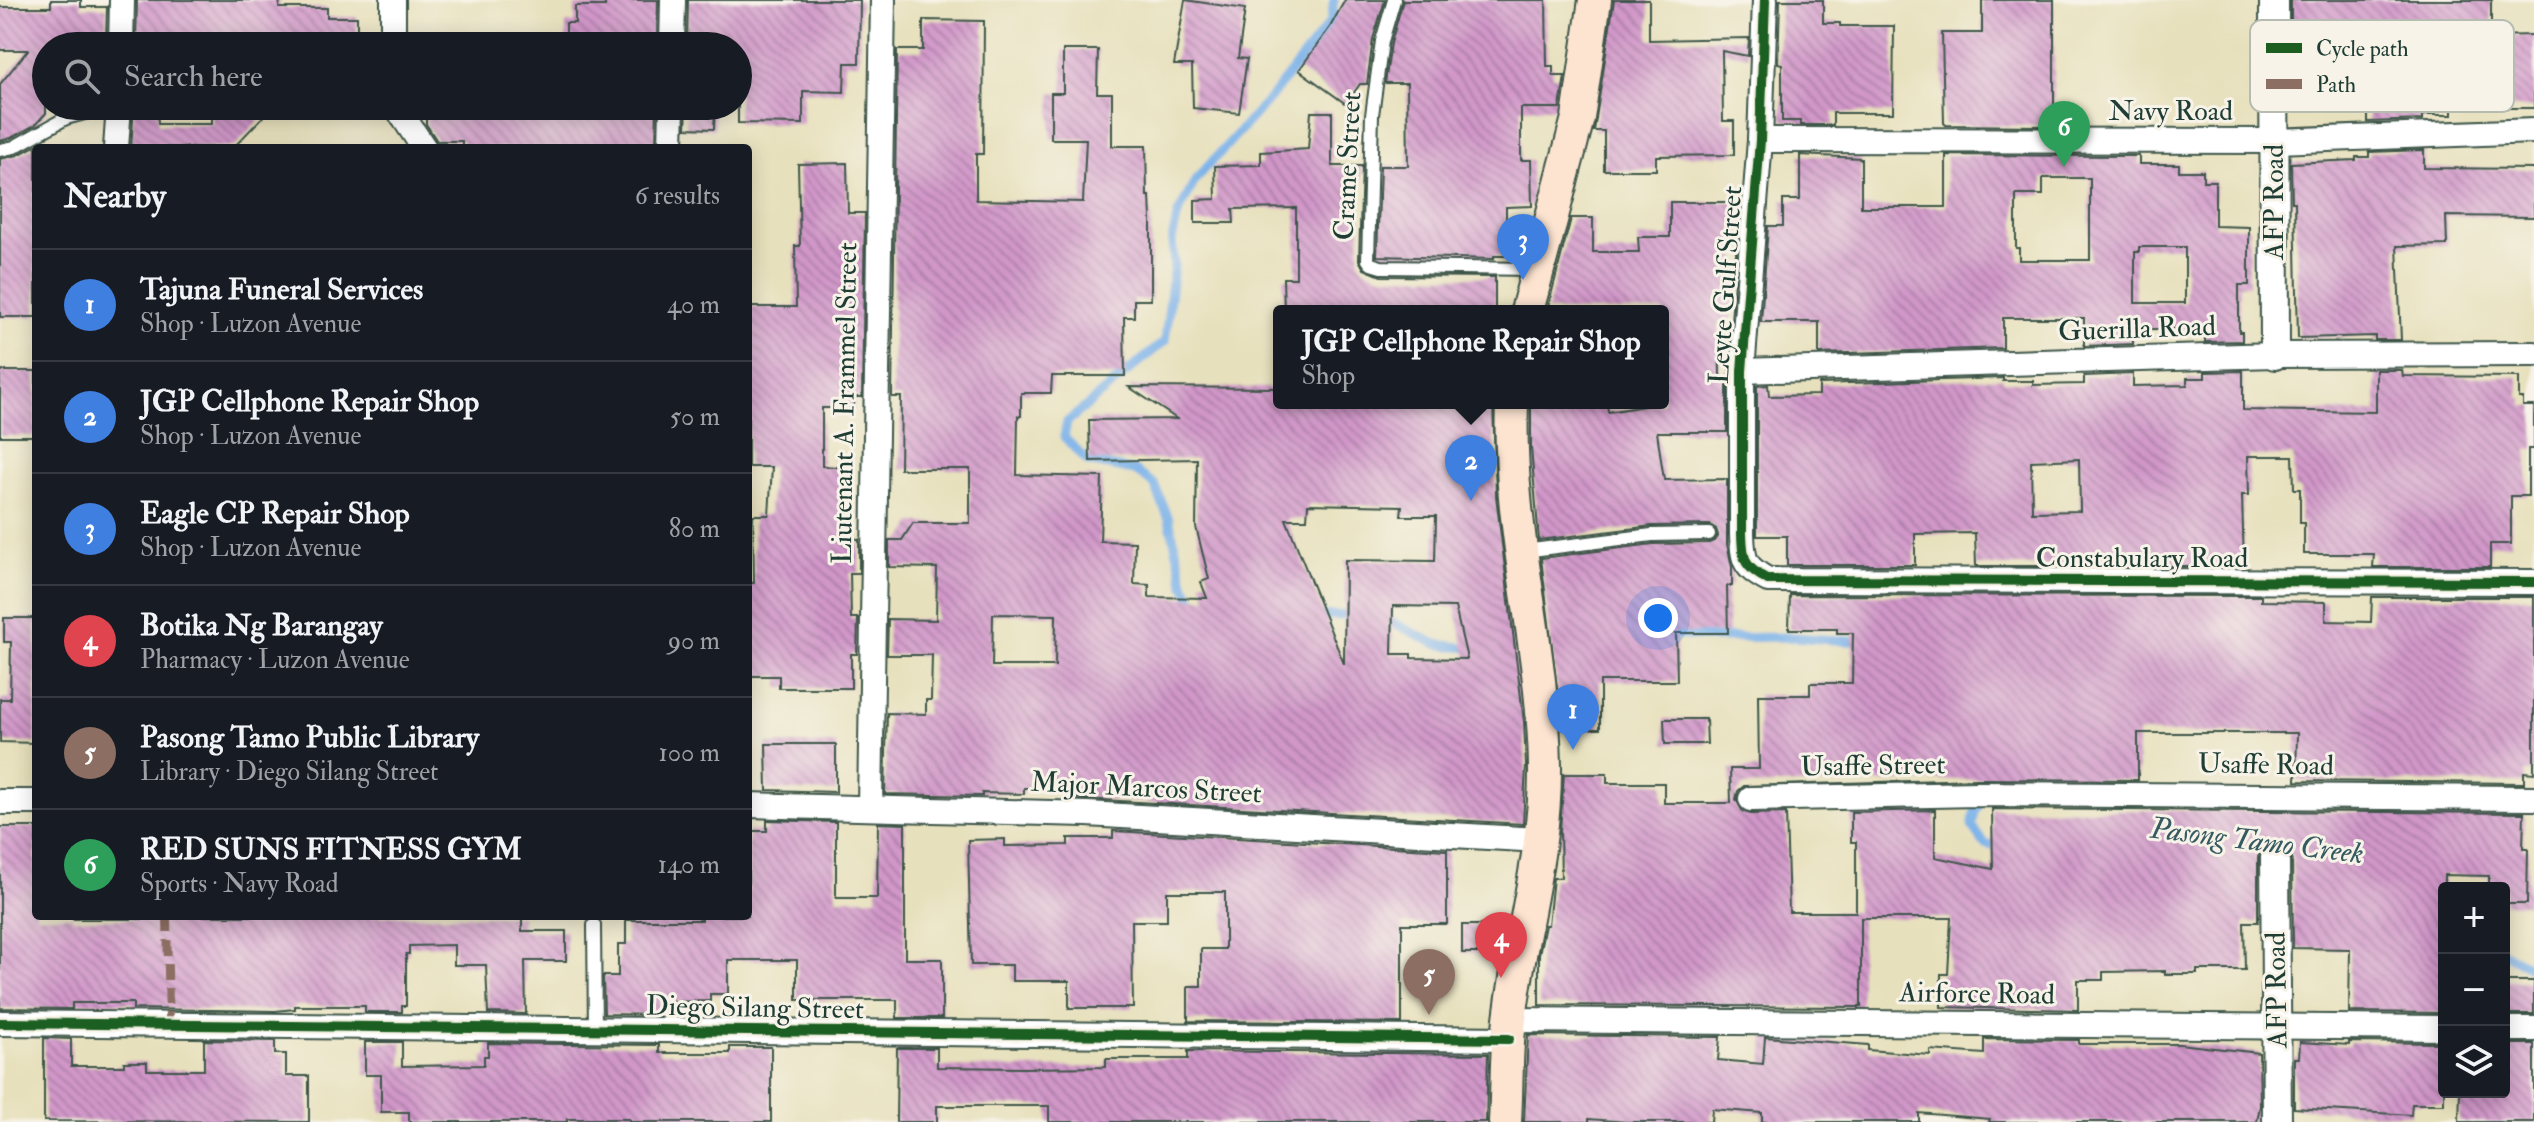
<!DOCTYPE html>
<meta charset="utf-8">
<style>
body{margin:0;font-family:"IM FELL Double Pica",serif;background:#242831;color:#f1f3f6}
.controls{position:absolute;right:24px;bottom:24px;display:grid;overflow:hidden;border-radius:8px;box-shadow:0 4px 20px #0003}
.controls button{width:72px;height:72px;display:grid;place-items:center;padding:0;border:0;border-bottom:2px solid #363941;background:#171b24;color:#f1f3f6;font:40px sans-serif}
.you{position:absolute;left:1658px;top:618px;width:28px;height:28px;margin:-20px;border:6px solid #fff;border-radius:50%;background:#1a73e8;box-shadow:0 0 0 12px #1a73e833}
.badge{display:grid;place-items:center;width:52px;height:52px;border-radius:50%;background:#1a73e8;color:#fff;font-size:26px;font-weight:700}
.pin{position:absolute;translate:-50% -66px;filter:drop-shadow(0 2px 4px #0008)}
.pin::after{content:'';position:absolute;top:42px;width:28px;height:24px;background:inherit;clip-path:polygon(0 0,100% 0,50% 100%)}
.popup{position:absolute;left:1273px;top:305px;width:396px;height:104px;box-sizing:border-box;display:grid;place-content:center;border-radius:8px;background:#171b24;filter:drop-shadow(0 2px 6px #0005);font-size:26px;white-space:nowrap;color:#9ea1a6}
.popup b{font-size:30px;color:#f1f3f6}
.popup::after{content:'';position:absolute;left:50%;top:100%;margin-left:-16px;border:16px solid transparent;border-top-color:#171b24}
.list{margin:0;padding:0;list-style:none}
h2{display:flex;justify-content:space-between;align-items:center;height:104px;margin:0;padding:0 32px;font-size:34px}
h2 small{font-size:26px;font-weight:400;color:#9ea1a6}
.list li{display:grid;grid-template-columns:52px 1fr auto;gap:24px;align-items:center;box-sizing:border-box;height:112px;padding:0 32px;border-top:2px solid #363941}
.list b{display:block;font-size:30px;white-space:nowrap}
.list p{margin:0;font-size:26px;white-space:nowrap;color:#9ea1a6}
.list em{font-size:26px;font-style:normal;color:#9ea1a6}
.icon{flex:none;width:44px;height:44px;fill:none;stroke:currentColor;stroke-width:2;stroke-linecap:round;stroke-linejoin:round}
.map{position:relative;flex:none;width:2534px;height:1122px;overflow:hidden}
.search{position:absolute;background:#171b24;box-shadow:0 4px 20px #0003;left:32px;top:32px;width:720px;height:88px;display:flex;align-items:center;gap:20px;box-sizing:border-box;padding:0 28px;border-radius:44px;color:#9ea1a6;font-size:30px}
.panel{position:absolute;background:#171b24;box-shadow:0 4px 20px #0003;left:32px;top:144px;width:720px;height:776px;border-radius:8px}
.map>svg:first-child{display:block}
</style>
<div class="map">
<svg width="2534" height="1122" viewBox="0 0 2534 1122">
<defs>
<pattern id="building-back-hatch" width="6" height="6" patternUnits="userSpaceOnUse" patternTransform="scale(2)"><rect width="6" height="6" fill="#d197c9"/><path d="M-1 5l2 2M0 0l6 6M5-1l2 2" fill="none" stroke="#a97ca4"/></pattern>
</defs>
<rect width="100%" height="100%" fill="#f7f3e8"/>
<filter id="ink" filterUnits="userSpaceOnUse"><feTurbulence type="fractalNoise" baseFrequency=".0125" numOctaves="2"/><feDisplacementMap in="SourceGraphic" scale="16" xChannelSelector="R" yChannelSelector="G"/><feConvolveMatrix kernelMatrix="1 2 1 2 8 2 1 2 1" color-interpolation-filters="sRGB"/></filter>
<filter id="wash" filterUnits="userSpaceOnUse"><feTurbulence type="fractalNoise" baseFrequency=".006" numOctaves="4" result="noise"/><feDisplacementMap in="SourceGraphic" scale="32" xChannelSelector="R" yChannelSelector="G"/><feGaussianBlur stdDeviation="1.8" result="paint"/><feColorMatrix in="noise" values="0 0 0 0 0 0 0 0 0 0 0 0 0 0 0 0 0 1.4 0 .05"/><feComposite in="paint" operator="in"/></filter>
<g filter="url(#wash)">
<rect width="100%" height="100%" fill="#e7e0bc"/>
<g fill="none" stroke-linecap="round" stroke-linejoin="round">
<g stroke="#79b1e9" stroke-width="9">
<polyline points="1197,607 1185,586 1169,519 1154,484 1135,471 1088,462 1064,437 1067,422 1165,341 1174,264 1172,240 1178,214 1196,179 1271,97 1331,21 1334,0"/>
<polyline points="1314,616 1355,615"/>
<polyline points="1382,617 1436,644 1476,649"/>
<polyline points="1666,634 1713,638 1793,637 1863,642"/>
<polyline points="1987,769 1992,782 1975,811 1972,826 1985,844 2004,849"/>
<polyline points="2504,953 2534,969"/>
</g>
</g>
<g id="blocks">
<g fill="url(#building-back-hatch)" fill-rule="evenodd">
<polygon points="51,0 81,0 81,7 107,7 106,40 101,40 101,46 46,46 46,113 35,125 11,138 0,141 0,84 28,50 0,50 0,7 51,7"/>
<polygon points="137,0 280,0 279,8 327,8 327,17 357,17 357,46 151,46 151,41 136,41"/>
<polygon points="605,0 658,0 657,46 566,46 566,23 575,23 575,6 605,6"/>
<polygon points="688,0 860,0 859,63 845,63 844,92 803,91 803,124 738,123 738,46 687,46"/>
<polygon points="1185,0 1245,9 1238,58 1247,59 1239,113 1193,108 1192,65 1174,65"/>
<polygon points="1345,0 1385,0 1373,39 1367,84 1360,84 1346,104 1299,70 1330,27"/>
<polygon points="1403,0 1546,0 1547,66 1553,66 1553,76 1565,76 1560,108 1521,108 1521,160 1531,160 1532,206 1506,207 1506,256 1494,256 1494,259 1377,256 1380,166 1408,166 1407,83 1385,83 1391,43"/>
<polygon points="1614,0 1649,0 1649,40 1749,38 1748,56 1722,51 1723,121 1734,121 1734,155 1656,156 1656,170 1604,170 1604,131 1594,131"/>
<polygon points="1780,0 1823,0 1823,23 1840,23 1840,26 1894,26 1893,113 1833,113 1833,125 1800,125 1800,121 1782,121 1782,64 1778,63"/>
<polygon points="1982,0 2054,0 2054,126 1946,125 1944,123 1942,33 1982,33"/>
<polygon points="2291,0 2491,0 2491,36 2534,35 2534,108 2452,108 2452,115 2423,115 2423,120 2368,122 2368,80 2353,80 2353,51 2291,52"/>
<path d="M923,20L984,21L983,154H976V200L1083,202L1086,139H1051V93H1063V50H1098L1097,93H1112V146H1146L1147,196H1150L1151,220V300H1134V317H1124L1125,376H1052L1051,393H1021V416H1018L1017,475L1102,477L1100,541L1135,542L1134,584L1149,585V597L1207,598L1201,582L1209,579L1196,527L1197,459L1090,461L1089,420L1177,419L1129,387L1279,388V403H1493L1496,496L1524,722L1526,766L1523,824L1068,798V788H1024V794L982,793V796L885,794L887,713L926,714V700H931L932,655H887L888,619L936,620L937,568L889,567V540H902L913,523H970V469H900L901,397H892L897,50H923ZM1308,504L1402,506L1401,516H1436L1435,561L1345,560L1344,664L1286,519H1307ZM1393,606L1455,607L1467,659L1411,658V654H1392ZM993,614L1056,615L1055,666H992Z"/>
<polygon points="134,106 157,106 158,124 212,124 212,106 273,106 234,147 131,148"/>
<polygon points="426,106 486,106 486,110 583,110 583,106 657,106 656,148 462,148 462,141 437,141 426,124"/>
<polygon points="687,106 715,106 714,129 686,128"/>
<polygon points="1311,112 1332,112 1332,166 1362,166 1359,260 1364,269 1381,276 1495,277 1495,310 1284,311 1283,278 1296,278 1296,208 1233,209 1234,223 1195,223 1195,200 1216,199 1215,166 1261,165 1261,152 1308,149"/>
<polygon points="42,142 45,148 36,148 36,317 0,317 0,159 18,155"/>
<polygon points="2424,150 2424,168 2534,169 2534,217 2446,216 2447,245 2397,246 2401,340 2375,340 2375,336 2298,338 2295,202 2292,202 2291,163 2356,160 2356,157 2369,157 2369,152"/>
<path d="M1800,155L1861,158V207H1946V155L2139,156V164H2179V171H2203V181H2215V226L2249,227V285H2239V332H2242V341L2205,342V329H2151L2133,331V344L2084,346V318H2003V348L1819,354V322H1761L1768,226H1783V200H1800ZM2043,178H2090V260H2019V248H2016V195H2043ZM2139,247H2185V303H2135V252H2139Z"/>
<polygon points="847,163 848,213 865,213 862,397 854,397 854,408 822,408 822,466 848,468 843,538 859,539 859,573 850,573 851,618 858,618 857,654 851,654 851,688 779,688 779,676 748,676 748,583 754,583 753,515 769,515 772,467 748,467 748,307 796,307 795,246 800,246 798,164"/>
<polygon points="1670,202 1736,202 1738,226 1731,322 1719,322 1720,376 1722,376 1722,383 1727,383 1727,432 1657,432 1664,480 1727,479 1727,544 1732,567 1732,586 1727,586 1728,633 1676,633 1677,681 1600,681 1600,729 1562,729 1541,558 1653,544 1709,543 1714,541 1718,535 1716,529 1710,525 1652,526 1539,540 1531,448 1531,403 1607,403 1608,412 1663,403 1663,311 1547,311 1571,218 1593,218 1593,252 1639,252 1638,237 1670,237"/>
<path d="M2376,370H2402L2403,376L2519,377V398H2523V406H2534V449H2528V496H2511V544H2490V567H2373L2374,554H2304V523H2300V489H2294L2293,456H2248L2249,495H2242L2244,566H1976L1975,533L1915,534V565H1787V536H1757V386L1768,385L1769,396L1819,395V384L2003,378V381H2033V385L2084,384V376L2133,374V386L2187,385V378H2205V372L2243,371V410L2376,412ZM2079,459L2080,511L2032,512L2031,461Z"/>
<rect x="0" y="371" width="36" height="65"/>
<polygon points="1790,595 2261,596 2261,601 2326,602 2326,621 2371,622 2372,597 2534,597 2534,773 2524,772 2524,783 2296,781 2297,733 2138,733 2138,780 1977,779 1744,786 1738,791 1736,799 1743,812 1751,814 1786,813 1789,912 1856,912 1856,842 1851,842 1851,812 1935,810 1935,857 1993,869 1992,809 2524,813 2523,849 2528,849 2527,904 2504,904 2504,888 2489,888 2489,876 2444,875 2444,1013 2349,1012 2350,949 2293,948 2292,857 2284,844 2276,841 2266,844 2258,857 2258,922 2244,922 2245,970 2197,970 2197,974 2165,974 2165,971 2103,972 2103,980 2078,980 2078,1010 1941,1007 1941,974 1948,974 1951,918 1861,918 1861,1007 1539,1005 1539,954 1545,925 1548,925 1553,878 1561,878 1560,831 1564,774 1607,774 1607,783 1664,783 1664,803 1731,803 1730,769 1759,769 1758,695 1810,695 1810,683 1852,683 1853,633 1837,633 1837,629 1789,629"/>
<polygon points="4,618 36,618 36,743 0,742 0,699 10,699 11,642 4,642"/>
<polygon points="1664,719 1706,719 1707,744 1665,744"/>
<polygon points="766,744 836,744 836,792 767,790"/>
<polygon points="767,820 836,822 836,898 877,898 878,823 905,824 905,959 942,959 942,1018 897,1018 897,1000 797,1000 797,960 728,960 728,994 710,994 710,1001 659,1002 659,1015 604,1014 603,976 618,976 618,944 626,944 626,920 702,920 702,916 748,916 748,831 767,831"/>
<polygon points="0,827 36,827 36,916 72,916 72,919 158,919 196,916 522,916 522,931 566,931 566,961 525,961 526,1014 488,1013 486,965 454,965 454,945 409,946 409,954 406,954 406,1006 402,1006 402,1012 365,1012 365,1006 295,1006 295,1009 275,1011 133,1009 133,1003 72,1003 72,1009 0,1008"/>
<polygon points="1113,831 1447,850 1447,924 1402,924 1402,1023 1188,1021 1188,986 1201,986 1201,949 1225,949 1225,892 1167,892 1167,921 1132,921 1133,1008 1069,1008 1069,981 1012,981 1012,965 971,965 968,840 1005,839 1005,846 1068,845 1068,838 1113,838"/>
<polygon points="1462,925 1506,925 1501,953 1462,953"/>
<rect x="2504" y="981" width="30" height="33"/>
<polygon points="1528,1035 1720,1037 1718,1060 1763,1064 1765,1037 1868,1045 1868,1050 1930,1055 1930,1050 1984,1054 1984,1039 2079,1040 2079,1044 2179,1044 2259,1053 2260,1106 2257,1122 1989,1122 1990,1119 1919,1113 1919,1122 1762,1122 1762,1113 1712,1109 1711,1122 1627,1122 1589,1119 1589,1122 1524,1122"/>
<polygon points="44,1038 71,1039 71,1066 124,1066 124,1062 147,1062 147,1070 204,1070 204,1040 275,1041 275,1054 286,1054 286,1076 309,1076 309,1122 44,1121"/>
<polygon points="365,1042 402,1042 402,1066 484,1065 484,1056 488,1056 488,1043 659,1045 659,1053 730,1053 730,1047 771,1047 771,1122 629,1122 629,1119 567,1119 567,1122 409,1122 409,1112 381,1112 381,1075 365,1075"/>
<polygon points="2300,1042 2349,1045 2349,1042 2444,1043 2444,1104 2412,1104 2411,1115 2294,1108 2294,1058 2299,1058"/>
<polygon points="2504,1044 2534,1044 2534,1122 2459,1122 2460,1092 2504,1092"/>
<polygon points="897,1048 937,1048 937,1067 1022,1068 1106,1067 1106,1059 1188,1059 1188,1051 1488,1054 1486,1122 1049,1122 1049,1106 937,1106 937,1122 896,1122"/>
</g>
</g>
</g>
<g filter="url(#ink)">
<use href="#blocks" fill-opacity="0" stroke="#3d5548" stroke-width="2"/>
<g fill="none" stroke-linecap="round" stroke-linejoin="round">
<defs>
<g id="service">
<polyline points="1394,0 1382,41 1372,115 1368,260 1371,264 1381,267 1535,269"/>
<polyline points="0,150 14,147 66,118 111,106"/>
<polyline points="1524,551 1652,535 1709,534"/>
<polyline points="594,925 595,1030"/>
</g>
<g id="minor">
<path d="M1765,0L1760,140L1742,371V534C1743,561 1744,567 1768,580L2534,582"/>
<polyline points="121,46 122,0"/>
<polyline points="393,46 393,0"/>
<polyline points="672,46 673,0"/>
<polyline points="396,106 424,148"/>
<polyline points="1760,140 2274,141 2534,131"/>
<polyline points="116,148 119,106"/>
<polyline points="671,148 672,106"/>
<polyline points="1742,371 2275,355 2534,354"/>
<polyline points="1751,799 1977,794 2534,798"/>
<polyline points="0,802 36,802"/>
<polyline points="748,805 1087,814 1541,840"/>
<polyline points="870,807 883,0"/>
<polyline points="1510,1020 2444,1028"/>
<polyline points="0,1023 1509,1039"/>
<polyline points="2504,1029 2534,1029"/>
</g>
<g id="tertiary">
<polyline points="2274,0 2275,355"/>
<polyline points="2275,858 2277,1122"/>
</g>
<g id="secondary">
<polyline points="1527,311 1578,118 1595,0"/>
<path d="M1505,1122C1507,1088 1506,1053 1510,1019C1520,934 1546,852 1545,766C1543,644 1507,526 1512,403"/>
</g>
</defs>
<use href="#service" stroke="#3d5548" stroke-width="16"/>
<use href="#minor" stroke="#3d5548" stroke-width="28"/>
<use href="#tertiary" stroke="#3d5548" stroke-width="32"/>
<use href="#secondary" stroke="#3d5548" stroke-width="36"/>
<use href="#service" stroke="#fff" stroke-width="12"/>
<use href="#minor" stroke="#fff" stroke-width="24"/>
<use href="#tertiary" stroke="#fff" stroke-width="28"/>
<use href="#secondary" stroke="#fde4d1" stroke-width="32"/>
<polyline stroke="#8d6e63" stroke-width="8" stroke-dasharray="16 8" stroke-linecap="butt" points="167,916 169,1025"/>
<defs>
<g id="cycleway">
<path d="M1765,0L1760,140L1742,371V534C1743,561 1744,567 1768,580L2534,582"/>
<polyline points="0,1023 1509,1039"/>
</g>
</defs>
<use href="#cycleway" stroke="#f7f3e8" stroke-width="15"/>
<use href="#cycleway" stroke="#1b5e20" stroke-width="10"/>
</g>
</g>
<g text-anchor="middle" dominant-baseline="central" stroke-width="6" stroke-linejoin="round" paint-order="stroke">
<g font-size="28" fill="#1f3d34" stroke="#f7f3e8">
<text x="2171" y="111">Navy Road</text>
<text transform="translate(1348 166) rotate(-87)">Crame Street</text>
<text transform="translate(2274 202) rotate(-90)">AFP Road</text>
<text transform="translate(1726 285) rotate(-86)">Leyte Gulf Street</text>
<text transform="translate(2137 329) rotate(-2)">Guerilla Road</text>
<text transform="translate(845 403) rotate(-89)">Liutenant A. Frammel Street</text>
<text x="2142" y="558">Constabulary Road</text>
<text transform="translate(2266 765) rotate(1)">Usaffe Road</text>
<text transform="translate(1873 766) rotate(-1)">Usaffe Street</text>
<text transform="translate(1146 788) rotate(3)">Major Marcos Street</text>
<text transform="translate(2277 990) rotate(-91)">AFP Road</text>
<text transform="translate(1977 994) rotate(1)">Airforce Road</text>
<text transform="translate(755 1008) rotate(1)">Diego Silang Street</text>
</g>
<g font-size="30" font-style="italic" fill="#365a61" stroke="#f7f3e8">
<text transform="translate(2257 841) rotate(7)">Pasong Tamo Creek</text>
</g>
</g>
<rect x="2250" y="20" width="264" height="92" rx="12" fill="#f7f3e8" stroke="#b6bcb2" stroke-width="2"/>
<rect x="2266" y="43" width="36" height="10" fill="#1b5e20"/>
<rect x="2266" y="79" width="36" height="10" fill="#8d6e63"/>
<g font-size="22" fill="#1f3d34">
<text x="2316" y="56">Cycle path</text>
<text x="2316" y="92">Path</text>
</g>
</svg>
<div class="controls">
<button>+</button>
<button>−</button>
<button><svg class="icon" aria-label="layers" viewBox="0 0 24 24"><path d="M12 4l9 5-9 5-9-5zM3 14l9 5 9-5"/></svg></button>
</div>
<div class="you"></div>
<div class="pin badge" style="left:1573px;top:750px;background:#3f7fe0">1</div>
<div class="pin badge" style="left:1471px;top:501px;background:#3f7fe0">2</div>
<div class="popup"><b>JGP Cellphone Repair Shop</b>Shop</div>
<div class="pin badge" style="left:1523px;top:280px;background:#3f7fe0">3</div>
<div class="pin badge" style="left:1501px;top:978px;background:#e0444e">4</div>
<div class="pin badge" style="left:1429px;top:1015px;background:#8d6e63">5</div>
<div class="pin badge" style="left:2064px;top:167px;background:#2e9e5b">6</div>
<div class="search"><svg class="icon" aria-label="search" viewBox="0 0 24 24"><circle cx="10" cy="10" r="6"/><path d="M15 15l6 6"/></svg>Search here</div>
<section class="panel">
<h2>Nearby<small>6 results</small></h2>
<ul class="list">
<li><span class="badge" style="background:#3f7fe0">1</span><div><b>Tajuna Funeral Services</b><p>Shop · Luzon Avenue</p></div><em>40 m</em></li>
<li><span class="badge" style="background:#3f7fe0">2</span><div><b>JGP Cellphone Repair Shop</b><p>Shop · Luzon Avenue</p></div><em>50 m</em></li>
<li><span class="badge" style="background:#3f7fe0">3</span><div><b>Eagle CP Repair Shop</b><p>Shop · Luzon Avenue</p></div><em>80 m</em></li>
<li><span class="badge" style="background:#e0444e">4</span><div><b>Botika Ng Barangay</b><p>Pharmacy · Luzon Avenue</p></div><em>90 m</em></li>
<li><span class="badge" style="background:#8d6e63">5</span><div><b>Pasong Tamo Public Library</b><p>Library · Diego Silang Street</p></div><em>100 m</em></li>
<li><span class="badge" style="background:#2e9e5b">6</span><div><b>RED SUNS FITNESS GYM</b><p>Sports · Navy Road</p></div><em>140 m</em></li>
</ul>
</section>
</div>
